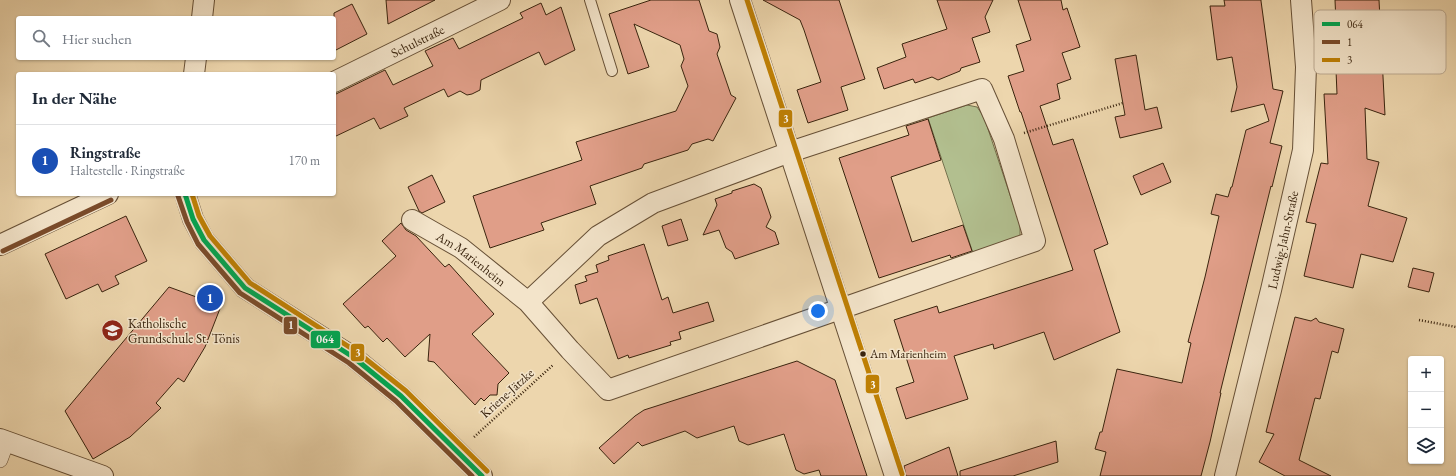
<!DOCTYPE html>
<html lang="de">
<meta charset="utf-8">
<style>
body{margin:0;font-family:"EB Garamond",serif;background:#f6f6f7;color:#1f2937}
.controls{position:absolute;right:12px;bottom:12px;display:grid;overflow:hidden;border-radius:4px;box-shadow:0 1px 3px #0004}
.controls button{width:36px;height:36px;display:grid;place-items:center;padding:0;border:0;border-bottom:1px solid #e0e1e3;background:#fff;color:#1f2937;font:20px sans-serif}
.you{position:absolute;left:818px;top:311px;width:14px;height:14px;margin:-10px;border:3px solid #fff;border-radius:50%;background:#1a73e8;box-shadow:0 0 0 6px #1a73e833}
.badge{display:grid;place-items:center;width:26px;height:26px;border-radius:50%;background:#8f2418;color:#fff;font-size:13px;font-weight:700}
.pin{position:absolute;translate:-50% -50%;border:2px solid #fff;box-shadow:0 1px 4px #0006}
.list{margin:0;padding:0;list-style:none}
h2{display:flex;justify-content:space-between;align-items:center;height:52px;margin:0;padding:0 16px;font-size:17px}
h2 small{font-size:13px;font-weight:400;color:#747a83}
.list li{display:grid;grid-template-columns:26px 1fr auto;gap:12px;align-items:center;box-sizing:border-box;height:72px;padding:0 16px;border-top:1px solid #e0e1e3}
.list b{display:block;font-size:15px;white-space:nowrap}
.list p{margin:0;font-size:13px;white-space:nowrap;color:#747a83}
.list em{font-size:13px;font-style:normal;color:#747a83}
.icon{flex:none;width:22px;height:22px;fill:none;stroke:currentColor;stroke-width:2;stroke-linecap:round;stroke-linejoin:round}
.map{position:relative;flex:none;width:1456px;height:476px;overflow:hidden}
.search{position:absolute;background:#fff;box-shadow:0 1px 3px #0004;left:16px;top:16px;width:320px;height:44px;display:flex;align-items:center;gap:10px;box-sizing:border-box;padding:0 14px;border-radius:4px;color:#747a83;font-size:15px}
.panel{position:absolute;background:#fff;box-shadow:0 1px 3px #0004;left:16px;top:72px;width:320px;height:124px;border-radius:4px}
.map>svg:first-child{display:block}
</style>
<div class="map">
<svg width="1456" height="476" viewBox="0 0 1456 476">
<rect width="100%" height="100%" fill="#edd6ad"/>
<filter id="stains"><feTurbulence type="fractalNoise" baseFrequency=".005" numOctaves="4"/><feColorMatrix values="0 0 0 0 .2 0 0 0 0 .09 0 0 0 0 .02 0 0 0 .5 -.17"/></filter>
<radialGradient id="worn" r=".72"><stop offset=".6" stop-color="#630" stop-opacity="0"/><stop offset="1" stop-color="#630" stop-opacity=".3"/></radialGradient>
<polygon fill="#b2bf8f" stroke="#76724e" points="967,105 977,107 984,117 1020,225 1020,236 974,256 928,118"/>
<g fill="#e09e88" stroke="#3a240e">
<polygon points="386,0 435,0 388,24"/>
<polygon points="651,0 699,0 709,31 717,34 720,47 717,54 731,95 736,98 713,141 708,139 692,144 688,150 644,164 642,168 590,186 596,204 541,223 544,230 490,248 473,196 582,160 576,142 676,111 688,86 681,66 684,59 680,45 634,24 649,67 628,74 609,14"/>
<polygon points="763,0 839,0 865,79 841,87 848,110 808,123 797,90 821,82 804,30 800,20"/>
<polygon points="937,0 993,0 985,17 990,32 972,38 980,62 961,68 960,71 938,80 932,77 915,83 913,79 884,89 877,68 906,57 902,44 947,29"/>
<polygon points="1018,0 1061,0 1063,10 1067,8 1080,47 1062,53 1071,79 1057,84 1060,99 1040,106 1053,145 1073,139 1108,244 1094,250 1120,332 1054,360 1044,332 994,349 993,344 954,356 968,399 906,419 896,388 914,382 894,320 937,306 939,313 1073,270 1021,112 1020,112 1008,76 1024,71 1016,45 1031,40"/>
<polygon points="1224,0 1261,0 1261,1 1273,89 1283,91 1270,143 1282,146 1272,187 1271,186 1220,393 1221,393 1210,442 1201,476 1100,476 1106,452 1095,449 1100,432 1102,432 1117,369 1182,383 1191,343 1188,342 1205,277 1219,216 1211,214 1216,194 1228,197 1231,187 1232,187 1246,130 1269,121 1264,104 1231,112 1237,87 1232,57 1217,60 1210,6 1225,6"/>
<polygon points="1335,0 1379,0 1385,115 1365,108 1367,159 1379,162 1368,206 1407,218 1393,262 1361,254 1353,288 1304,276 1316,224 1306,222 1321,163 1328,164 1324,94 1337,94 1334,23 1336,23"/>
<polygon points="541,3 546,15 561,7 575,50 545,65 539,52 481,80 480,90 472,94 467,95 460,91 448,97 444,89 404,108 408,116 380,129 374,118 334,137 334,95 385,70 393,85 433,66 425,51 453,38 459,49 523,18 520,13"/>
<polygon points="352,4 367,34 334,51 334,13"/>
<polygon points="1136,55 1145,110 1157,107 1162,128 1120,138 1115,117 1125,115 1115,59"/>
<polygon points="928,119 941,160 891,177 912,242 963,225 972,251 951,258 950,255 879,278 839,158 909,135 906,126"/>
<polygon points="1163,163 1171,182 1141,195 1133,176"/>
<polygon points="432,175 445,202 422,213 419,211 408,187"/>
<polygon points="754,184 761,188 771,217 766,227 775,232 779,244 735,259 732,252 726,248 719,230 703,235 717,205 715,199 732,193 732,191"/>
<polygon points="126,216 147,261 115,276 119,284 102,292 98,284 66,299 45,254"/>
<polygon points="681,219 688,240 668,246 662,226"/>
<polygon points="401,223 406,230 416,236 445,267 449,264 494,314 472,334 509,373 498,384 497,395 490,395 484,401 481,398 475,405 434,362 428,361 430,334 405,357 387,338 383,342 368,326 365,328 343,304 396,256 382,241"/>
<polygon points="644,244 662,300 668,297 673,313 708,302 714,321 679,332 681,339 670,342 671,345 629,358 628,355 618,359 597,298 580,304 575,285 587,281 585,276 598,272 596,265 609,260 608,256"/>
<polygon points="1413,268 1434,273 1429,292 1408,287"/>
<polygon points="169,287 221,306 205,347 184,382 178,378 156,403 161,408 130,437 93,459 65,411"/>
<polygon points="1295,317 1311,321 1316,318 1319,322 1344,329 1338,353 1332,351 1320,399 1315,398 1299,460 1331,476 1285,476 1259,462 1274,434 1266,432"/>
<polygon points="797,361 835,380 867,476 821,476 819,470 804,474 796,470 784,434 748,445 739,441 734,426 697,438 685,431 642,446 638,442 614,464 599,448 635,416 644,410"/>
<polygon points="1056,441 1058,462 1013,476 960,476 960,471"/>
<polygon points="949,447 958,476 906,476 904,466"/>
</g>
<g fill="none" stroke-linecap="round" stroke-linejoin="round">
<defs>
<polyline id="service" points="590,0 612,71"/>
<polyline id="pedestrian" points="0,460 7,441"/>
<g id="minor">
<polyline points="740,0 895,476"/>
<polyline points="202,18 204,0"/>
<polyline points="194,74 196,58"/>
<path id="s1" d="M334,82L500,0"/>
<polyline points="185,194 193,219 204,240 245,288 353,357 401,396 458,452 482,476"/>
<path id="s2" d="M412,220L461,248L528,302L570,350L608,390L1035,241L1004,139L982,89L790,152L653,203L598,236L528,302"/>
<polyline points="0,245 108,194"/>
<polyline points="0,439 103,476"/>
<path id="s3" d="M1225,476L1271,290L1303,150L1306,67L1301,0"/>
</g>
</defs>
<use href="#service" stroke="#675036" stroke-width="12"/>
<use href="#pedestrian" stroke="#675036" stroke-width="16"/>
<use href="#minor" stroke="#675036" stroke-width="22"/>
<g stroke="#3a240e" stroke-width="2.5" stroke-dasharray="1 2" stroke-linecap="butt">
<polyline points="1024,133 1123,103"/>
<polyline points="1419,320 1456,327"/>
<polyline points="474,437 553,365"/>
</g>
<use href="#service" stroke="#f3e4ca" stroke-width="10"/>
<use href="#pedestrian" stroke="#f3e4ca" stroke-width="15"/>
<use href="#minor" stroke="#f3e4ca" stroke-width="20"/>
<defs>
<polyline id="bus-1" points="185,194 193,219 204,240 245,288 353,357 401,396 482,476"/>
<g id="bus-2">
<polyline points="178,196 187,222 198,244 240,293 349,363 396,401 472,476"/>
<polyline points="3,251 111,200"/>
</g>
<g id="bus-3">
<polyline points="747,0 902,474"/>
<polyline points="192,194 199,216 210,236 250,283 357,352 406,391 487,471"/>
</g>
</defs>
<use href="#bus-1" stroke="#f3e4ca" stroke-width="8"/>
<use href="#bus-2" stroke="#f3e4ca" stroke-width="8"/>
<use href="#bus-3" stroke="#f3e4ca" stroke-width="8"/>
<use href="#bus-1" stroke="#00a651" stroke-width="5"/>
<use href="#bus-2" stroke="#7a4b2a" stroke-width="5"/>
<use href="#bus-3" stroke="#be7f04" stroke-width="5"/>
</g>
<defs>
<symbol id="school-disc" viewBox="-11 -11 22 22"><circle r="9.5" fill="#8f2418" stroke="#f3e4ca"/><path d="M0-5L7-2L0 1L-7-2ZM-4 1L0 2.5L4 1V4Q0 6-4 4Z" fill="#fff"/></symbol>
</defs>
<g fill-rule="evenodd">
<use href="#school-disc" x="100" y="318" width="25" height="25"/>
</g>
<circle fill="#3a240e" stroke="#f3e4ca" stroke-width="1.5" cx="863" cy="354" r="3.5"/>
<g text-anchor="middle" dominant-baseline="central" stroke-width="3" stroke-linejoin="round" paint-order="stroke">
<g font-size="12" fill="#3a240e" stroke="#f3e4ca" text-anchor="start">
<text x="870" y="354">Am Marienheim</text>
</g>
<g font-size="13" fill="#3a240e" stroke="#f3e4ca">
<text stroke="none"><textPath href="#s1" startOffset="93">Schulstraße</textPath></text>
<text stroke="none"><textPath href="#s3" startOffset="243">Ludwig-Jahn-Straße</textPath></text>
<text stroke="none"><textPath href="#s2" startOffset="71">Am Marienheim</textPath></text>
<text transform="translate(507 393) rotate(-42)">Kriene-Jätzke</text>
</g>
<g font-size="13" fill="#3a240e" stroke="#f3e4ca" text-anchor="start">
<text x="128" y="323">Katholische<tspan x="128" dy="15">Grundschule St. Tönis</tspan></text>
</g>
</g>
<rect x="1314" y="10" width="132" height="64" rx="6" fill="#f3e4ca" stroke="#bcaa92" stroke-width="1"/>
<rect x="1322" y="22" width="18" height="4" fill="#00a651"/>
<rect x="1322" y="40" width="18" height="4" fill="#7a4b2a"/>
<rect x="1322" y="58" width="18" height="4" fill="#be7f04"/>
<g font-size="11" fill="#3a240e">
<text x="1347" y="28">064</text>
<text x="1347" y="46">1</text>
<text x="1347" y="64">3</text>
</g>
<g stroke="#f3e4ca" stroke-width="1.5">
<rect x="778" y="109" width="15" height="19" rx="4" fill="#be7f04"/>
<rect x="283" y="316" width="15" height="19" rx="4" fill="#7a4b2a"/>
<rect x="310" y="330" width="31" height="19" rx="4" fill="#00a651"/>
<rect x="350" y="343" width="15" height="19" rx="4" fill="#be7f04"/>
<rect x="865" y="374" width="15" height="20" rx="4" fill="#be7f04"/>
</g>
<g font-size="11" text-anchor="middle" font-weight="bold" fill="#fff">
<text x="786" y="122">3</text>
<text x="291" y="329">1</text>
<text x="325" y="343">064</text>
<text x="358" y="356">3</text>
<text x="873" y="388">3</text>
</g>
<rect width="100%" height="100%" filter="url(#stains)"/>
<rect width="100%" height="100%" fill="url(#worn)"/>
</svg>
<div class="controls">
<button>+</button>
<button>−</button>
<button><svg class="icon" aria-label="layers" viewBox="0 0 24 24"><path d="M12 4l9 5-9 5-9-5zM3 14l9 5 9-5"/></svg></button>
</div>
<div class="you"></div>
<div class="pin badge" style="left:210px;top:298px;background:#1a4fb4">1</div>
<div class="search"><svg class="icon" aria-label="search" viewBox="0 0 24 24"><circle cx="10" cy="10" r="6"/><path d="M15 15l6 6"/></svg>Hier suchen</div>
<section class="panel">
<h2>In der Nähe<small></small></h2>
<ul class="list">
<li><span class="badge" style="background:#1a4fb4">1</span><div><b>Ringstraße</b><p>Haltestelle · Ringstraße</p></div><em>170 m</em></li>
</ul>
</section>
</div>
